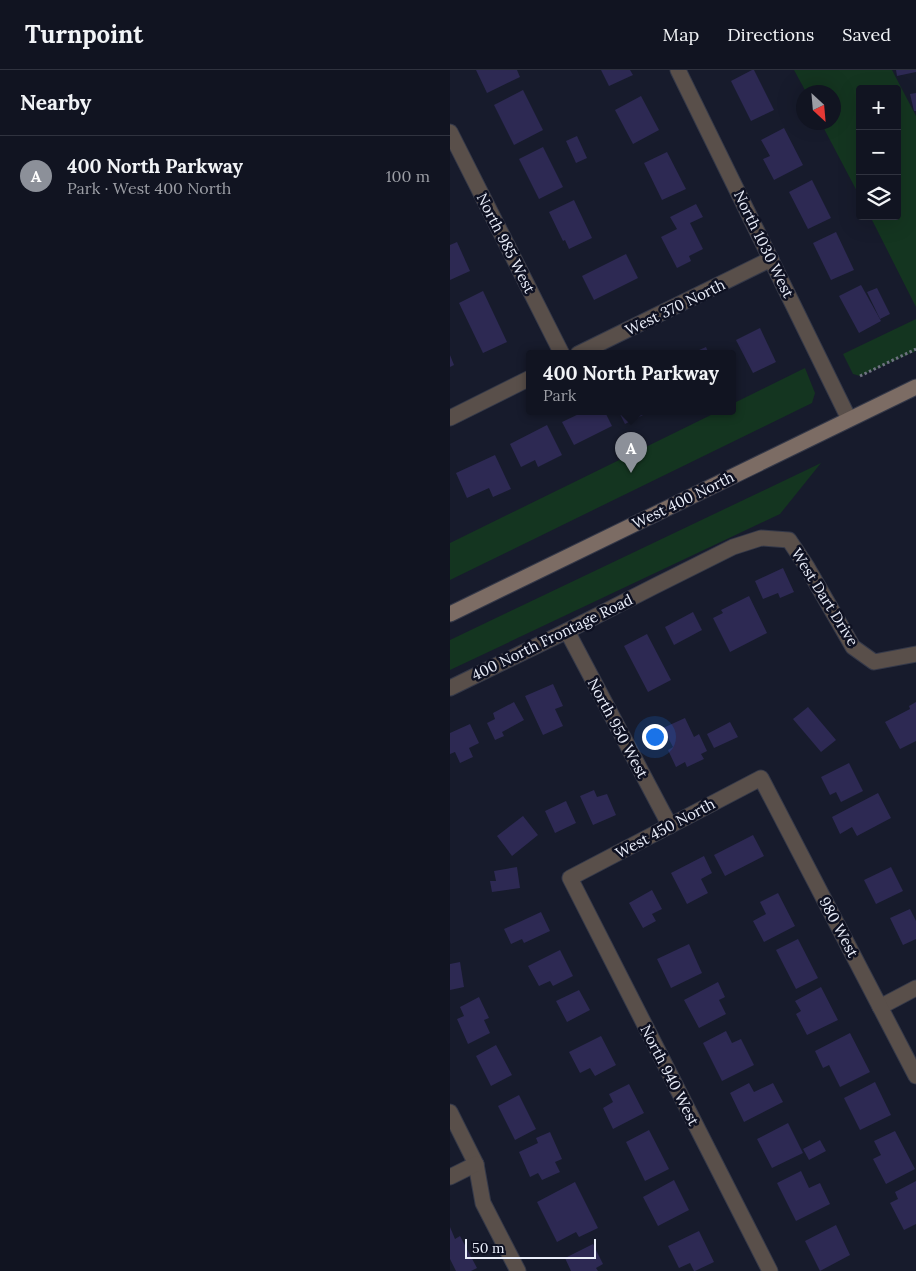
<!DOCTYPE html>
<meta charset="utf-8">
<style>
body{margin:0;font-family:Lora,serif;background:#1e212e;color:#f1f3f6}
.controls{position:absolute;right:15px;top:15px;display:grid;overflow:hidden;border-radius:5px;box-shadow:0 5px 20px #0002}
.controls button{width:45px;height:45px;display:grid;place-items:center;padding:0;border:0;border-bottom:1px solid #30333f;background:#111421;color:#f1f3f6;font:25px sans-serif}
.compass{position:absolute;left:346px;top:15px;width:45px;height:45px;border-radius:50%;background:#111421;box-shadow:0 5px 20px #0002;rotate:154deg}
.scale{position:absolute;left:15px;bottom:12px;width:131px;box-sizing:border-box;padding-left:5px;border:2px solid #eaeefa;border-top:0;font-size:14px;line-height:18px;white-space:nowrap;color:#eaeefa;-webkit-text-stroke:4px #0e1122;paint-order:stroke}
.you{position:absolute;left:204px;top:666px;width:18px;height:18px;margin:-12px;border:4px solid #fff;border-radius:50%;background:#1a73e8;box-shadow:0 0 0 8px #1a73e833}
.badge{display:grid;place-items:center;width:32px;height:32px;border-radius:50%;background:#8c9099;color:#fff;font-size:16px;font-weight:700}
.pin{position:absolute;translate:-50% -41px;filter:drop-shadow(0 1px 2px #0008)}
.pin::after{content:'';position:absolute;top:26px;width:18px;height:15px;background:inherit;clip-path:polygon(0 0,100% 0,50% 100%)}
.popup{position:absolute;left:76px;top:280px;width:210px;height:65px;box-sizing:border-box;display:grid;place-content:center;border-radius:5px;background:#111421;filter:drop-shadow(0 1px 4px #0005);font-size:16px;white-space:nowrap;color:#9c9ea5}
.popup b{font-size:19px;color:#f1f3f6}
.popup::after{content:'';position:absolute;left:50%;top:100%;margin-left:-10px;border:10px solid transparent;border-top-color:#111421}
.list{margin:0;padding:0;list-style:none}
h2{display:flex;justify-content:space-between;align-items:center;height:65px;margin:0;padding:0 20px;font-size:21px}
h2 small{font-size:16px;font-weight:400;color:#9c9ea5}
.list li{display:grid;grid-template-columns:32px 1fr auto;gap:15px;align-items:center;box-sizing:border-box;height:80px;padding:0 20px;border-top:1px solid #30333f}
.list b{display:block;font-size:19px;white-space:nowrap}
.list p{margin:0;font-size:16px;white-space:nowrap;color:#9c9ea5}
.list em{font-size:16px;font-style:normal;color:#9c9ea5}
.icon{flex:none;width:28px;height:28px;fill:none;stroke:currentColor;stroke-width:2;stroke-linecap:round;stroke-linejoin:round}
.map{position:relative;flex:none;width:466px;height:1201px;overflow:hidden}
header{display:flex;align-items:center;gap:30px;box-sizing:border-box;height:70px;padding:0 25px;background:#111421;border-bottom:1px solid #30333f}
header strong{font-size:24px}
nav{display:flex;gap:28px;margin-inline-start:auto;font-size:18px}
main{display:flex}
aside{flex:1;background:#111421}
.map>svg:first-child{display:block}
</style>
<header>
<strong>Turnpoint</strong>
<nav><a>Map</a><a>Directions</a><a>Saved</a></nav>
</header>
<main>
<aside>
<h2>Nearby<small></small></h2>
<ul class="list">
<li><span class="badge">A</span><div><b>400 North Parkway</b><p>Park · West 400 North</p></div><em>100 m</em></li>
</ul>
</aside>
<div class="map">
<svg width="466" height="1201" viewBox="0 0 466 1201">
<rect width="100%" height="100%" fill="#171b2c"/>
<g fill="#143520">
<polygon points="344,0 442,0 466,46 466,237 420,146 447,146 447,19 410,19 410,127 371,53 383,52 383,22 356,22"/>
<polygon points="466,249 466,281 410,306 403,304 393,284"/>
<polygon points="355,298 365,323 362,333 0,510 0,473 267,342 282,342 282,334"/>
<polygon points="371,393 330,444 0,600 0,570"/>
</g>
<g fill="#2d2953">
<polygon points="26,0 67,0 70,7 37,23"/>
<polygon points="151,0 180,0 183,5 159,16"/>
<polygon points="302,0 304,0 324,40 301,51 281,11"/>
<polygon points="446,0 466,0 466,2 447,6"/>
<polygon points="73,20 93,60 64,75 44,35"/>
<polygon points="466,23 466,41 464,41 460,24"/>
<polygon points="191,26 209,60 183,74 165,40"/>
<polygon points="334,58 353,95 324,110 313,89 320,86 311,70"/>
<polygon points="127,66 137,88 126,93 116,71"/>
<polygon points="93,77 113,117 89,129 69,89"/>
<polygon points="217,82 236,119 212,130 194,93"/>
<polygon points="362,110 381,148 358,159 339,122"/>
<polygon points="124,130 142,168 119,179 115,170 113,171 99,142"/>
<polygon points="246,134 253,147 240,153 253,179 239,186 241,191 227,198 211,167 227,159 220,147"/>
<polygon points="386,162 404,200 381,210 363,173"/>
<polygon points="7,172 20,201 0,210 0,175"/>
<polygon points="176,184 188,208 144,230 132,206"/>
<polygon points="411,215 431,251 409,263 389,226"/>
<polygon points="427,218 440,244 430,249 417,222"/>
<polygon points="33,221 57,272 33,283 9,233"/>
<polygon points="310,258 326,292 303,303 286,270"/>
<polygon points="256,277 259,284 240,284"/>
<polygon points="0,285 4,295 0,297"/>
<polygon points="133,342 155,342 162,356 124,375 112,352"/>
<polygon points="169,342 199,342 175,354"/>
<polygon points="97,355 112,385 88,397 85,390 71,397 60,374"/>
<polygon points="45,385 61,419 43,427 39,418 17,428 6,403"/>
<polygon points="333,498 344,522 330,528 328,523 313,529 305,511"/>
<polygon points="299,526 317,563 280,582 263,548 273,543 271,540"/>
<polygon points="243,542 252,560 224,575 215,557"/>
<polygon points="197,564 221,610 198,622 174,576"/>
<polygon points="103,614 113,636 105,639 113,656 93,665 75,626"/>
<polygon points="64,632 74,650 52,662 54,666 45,670 37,653 45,649 43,643"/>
<polygon points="466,632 466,671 450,679 435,652 460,639 459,636"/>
<polygon points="358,637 386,670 371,682 343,649"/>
<polygon points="235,648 244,667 249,664 257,681 251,684 254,689 237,697 235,692 226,697 218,680 223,677 213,658"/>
<polygon points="280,652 288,667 264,678 257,664"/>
<polygon points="20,654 29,673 19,678 23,687 10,693 5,682 0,684 0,663"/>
<polygon points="399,693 413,721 391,732 386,722 380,725 371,707"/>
<polygon points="144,720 147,727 157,724 166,745 143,755 130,726"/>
<polygon points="428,723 441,748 407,766 402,757 390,764 382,747"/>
<polygon points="116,731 126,753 105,763 95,741"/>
<polygon points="73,746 88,765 62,786 47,766"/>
<polygon points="303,765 314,786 275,806 264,785"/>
<polygon points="254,786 262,803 251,809 258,823 237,834 221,803"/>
<polygon points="67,797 70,818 42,822 40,811 46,811 44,801"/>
<polygon points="441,797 453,821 426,834 414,810"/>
<polygon points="202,820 212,839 202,844 206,851 193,858 179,833"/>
<polygon points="328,823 345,856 314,872 303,851 316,844 310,832"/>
<polygon points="460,839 466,851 466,869 453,875 440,848"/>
<polygon points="91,842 100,861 74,873 72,869 61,874 54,859"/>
<polygon points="348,869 368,908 346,919 326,880"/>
<polygon points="239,874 252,903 221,918 207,889"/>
<polygon points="110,880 123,906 103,916 100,911 89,916 78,896"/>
<polygon points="10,892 14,917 0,920 0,894"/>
<polygon points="268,912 275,927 269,930 276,944 249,958 234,930"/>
<polygon points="371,917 388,950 357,965 346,944 351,941 345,931"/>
<polygon points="129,920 140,940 117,952 106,931"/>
<polygon points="29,927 39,948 34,950 40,963 18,974 7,949 14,946 10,937"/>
<polygon points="276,961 282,973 291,969 304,995 272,1011 253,973"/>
<polygon points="400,963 420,1002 390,1017 379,995 373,998 365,981"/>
<polygon points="151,966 166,995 145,1006 140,998 130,1003 119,982"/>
<polygon points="46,975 62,1005 41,1016 26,986"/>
<polygon points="425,1012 441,1045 410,1060 394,1028"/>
<polygon points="299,1013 304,1022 323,1013 333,1032 294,1052 280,1023"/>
<polygon points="179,1014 194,1043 163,1059 153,1038 163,1032 159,1024"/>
<polygon points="69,1025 86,1059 65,1070 48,1036"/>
<polygon points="338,1053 353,1083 322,1098 307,1069"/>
<polygon points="199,1060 219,1099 195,1111 176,1072"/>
<polygon points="445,1061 465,1099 436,1114 423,1089 431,1085 424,1071"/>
<polygon points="100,1062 112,1089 105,1092 110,1102 92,1110 88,1103 80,1107 69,1082 88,1073 86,1068"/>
<polygon points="370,1070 376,1081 359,1090 353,1079"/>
<polygon points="351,1101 359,1118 370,1113 380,1134 346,1151 327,1113"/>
<polygon points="224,1110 239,1140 208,1156 193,1127"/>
<polygon points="466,1111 466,1154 454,1160 440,1133 448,1129 445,1122"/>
<polygon points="125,1112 148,1158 129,1167 126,1162 107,1172 87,1132"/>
<polygon points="386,1155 400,1185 370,1201 355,1171"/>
<polygon points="0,1157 5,1169 10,1166 27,1198 21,1201 6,1201 0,1189"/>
<polygon points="249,1161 264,1192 245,1201 244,1201 240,1193 229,1198 218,1176"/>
<polygon points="143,1174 153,1194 146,1198 148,1201 121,1201 115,1188"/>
</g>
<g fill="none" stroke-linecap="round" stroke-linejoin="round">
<defs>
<g id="street">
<polyline points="228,0 399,349"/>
<polyline points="0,62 112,284"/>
<polyline points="128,284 321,189"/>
<polyline points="0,348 80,308"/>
<polyline points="117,561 220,756"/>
<polyline points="0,618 117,561 203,517 283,477 311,468 339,470 357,497 403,577 424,592 466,584"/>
<polyline points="430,937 466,918"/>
<polyline points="0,1042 26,1094 33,1133 68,1201"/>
<polyline points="0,1107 26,1094"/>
<polyline points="320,1201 120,808 311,708 466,1006"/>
</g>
<polyline id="secondary" points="0,544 466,317"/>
</defs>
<use href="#street" stroke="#353949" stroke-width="17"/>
<use href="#secondary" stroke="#353949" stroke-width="17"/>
<polyline stroke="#6e7281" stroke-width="3" stroke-dasharray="2.5 2.5" stroke-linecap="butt" points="410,306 466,279"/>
<use href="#street" stroke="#594f4a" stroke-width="15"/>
<use href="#secondary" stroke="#7c6c64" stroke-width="15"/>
</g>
<g text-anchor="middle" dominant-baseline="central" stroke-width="5" stroke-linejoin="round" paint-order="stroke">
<g font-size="15" fill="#eaeefa" stroke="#0e1122">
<text transform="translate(56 173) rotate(63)">North 985 West</text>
<text transform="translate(314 174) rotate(64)">North 1030 West</text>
<text transform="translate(225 237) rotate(-26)">West 370 North</text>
<text transform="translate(233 430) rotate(-26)">West 400 North</text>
<text transform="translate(375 527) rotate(58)">West Dart Drive</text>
<text transform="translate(102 567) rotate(-26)">400 North Frontage Road</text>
<text transform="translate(168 658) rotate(62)">North 950 West</text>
<text transform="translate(215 758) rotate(-28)">West 450 North</text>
<text transform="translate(389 857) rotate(62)">980 West</text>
<text transform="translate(220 1005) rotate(63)">North 940 West</text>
</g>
</g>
</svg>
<div class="controls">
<button>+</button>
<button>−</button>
<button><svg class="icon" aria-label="layers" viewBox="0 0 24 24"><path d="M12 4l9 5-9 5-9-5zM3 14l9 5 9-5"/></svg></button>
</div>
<svg class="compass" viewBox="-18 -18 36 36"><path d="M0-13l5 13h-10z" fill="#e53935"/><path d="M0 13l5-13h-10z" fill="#9c9ea5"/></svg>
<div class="scale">50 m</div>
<div class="you"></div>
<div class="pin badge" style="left:181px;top:403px">A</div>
<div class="popup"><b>400 North Parkway</b>Park</div>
</div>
</main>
